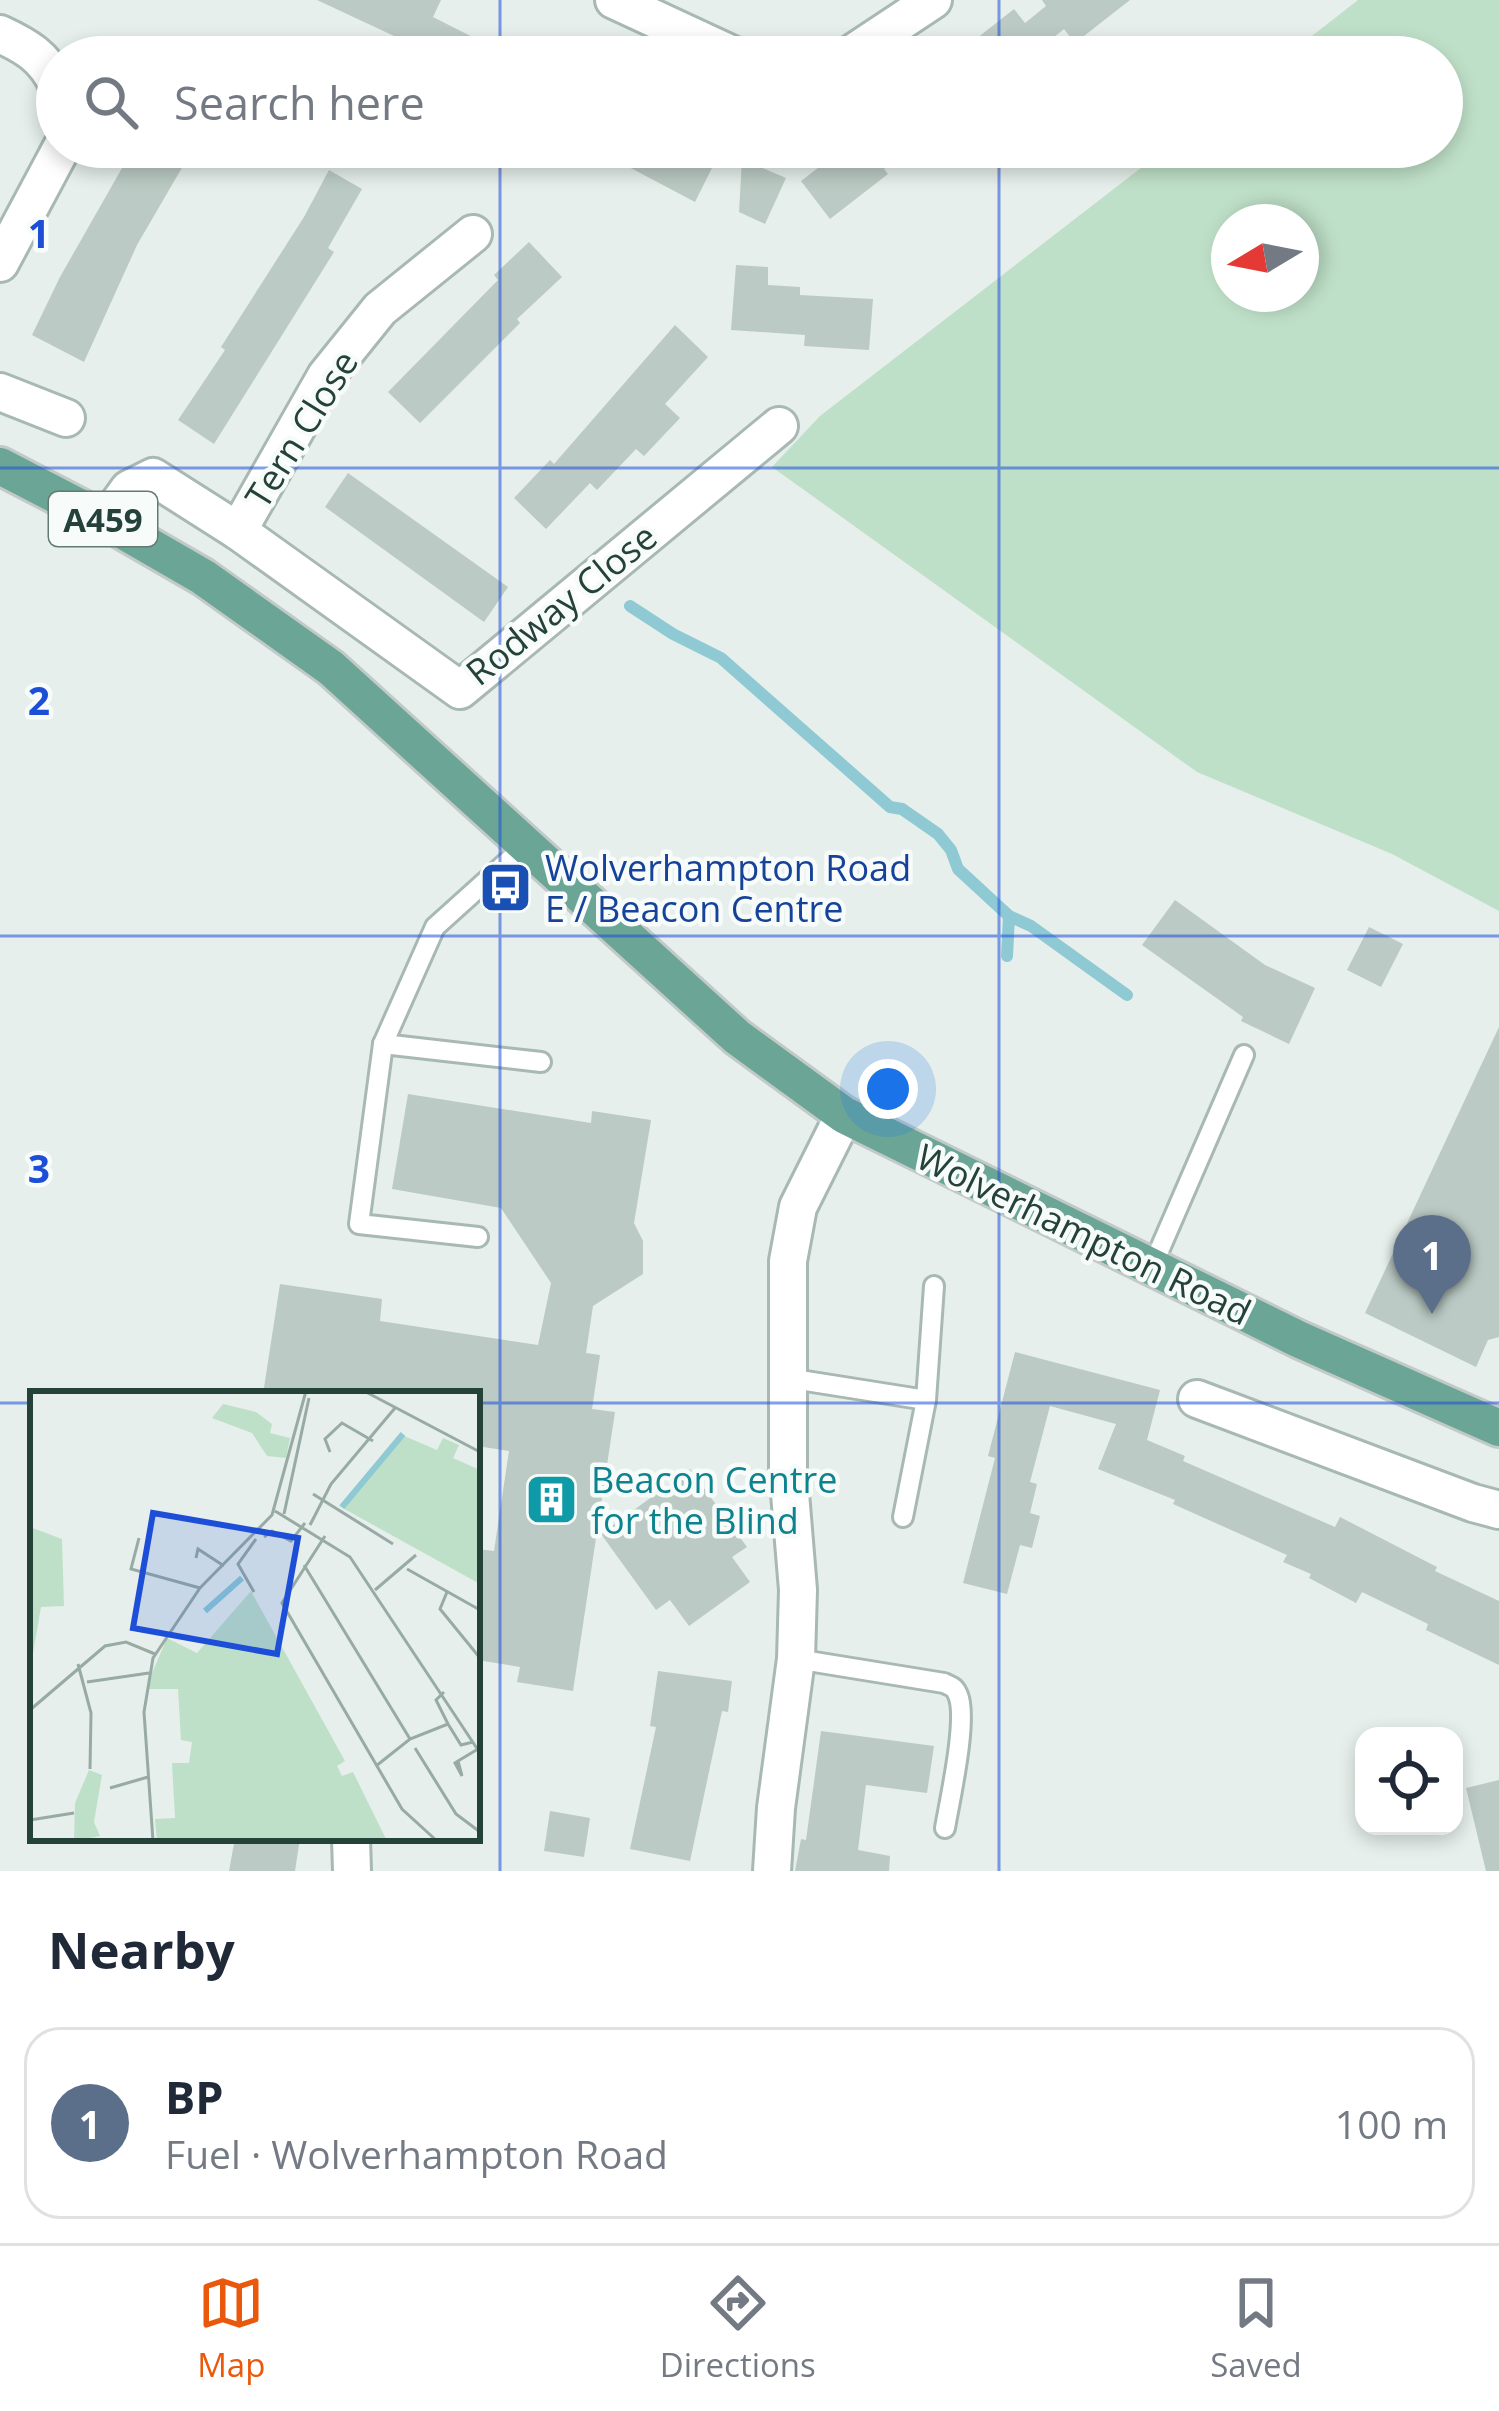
<!DOCTYPE html>
<meta charset="utf-8">
<style>
body{margin:0;font-family:"Open Sans",sans-serif;background:#f6f6f7;color:#1f2937}
.controls{position:absolute;right:36px;bottom:36px;display:grid;overflow:hidden;border-radius:24px;box-shadow:0 6px 18px #0003}
.controls button{width:108px;height:108px;display:grid;place-items:center;padding:0;border:0;border-bottom:3px solid #e0e1e3;background:#fff;color:#1f2937;font:60px sans-serif}
.compass{position:absolute;left:1211px;top:204px;width:108px;height:108px;border-radius:50%;background:#fff;box-shadow:0 6px 18px #0003;rotate:260deg}
.you{position:absolute;left:888px;top:1089px;width:42px;height:42px;margin:-30px;border:9px solid #fff;border-radius:50%;background:#1a73e8;box-shadow:0 0 0 18px #1a73e833}
.badge{display:grid;place-items:center;width:78px;height:78px;border-radius:50%;background:#ea580c;color:#fff;font-size:39px;font-weight:700}
.pin{position:absolute;translate:-50% -99px;filter:drop-shadow(0 3px 6px #0008)}
.pin::after{content:'';position:absolute;top:63px;width:42px;height:36px;background:inherit;clip-path:polygon(0 0,100% 0,50% 100%)}
.list{margin:0;padding:0;list-style:none}
h2{display:flex;justify-content:space-between;align-items:center;height:156px;margin:0;padding:0 48px;font-size:51px}
h2 small{font-size:39px;font-weight:400;color:#747a83}
.list li{display:grid;grid-template-columns:78px 1fr auto;gap:36px;align-items:center;box-sizing:border-box;height:192px;margin:0 24px 24px;padding:0 24px;border:3px solid #e0e1e3;border-radius:36px}
.list b{display:block;font-size:45px;white-space:nowrap}
.list p{margin:0;font-size:39px;white-space:nowrap;color:#747a83}
.list em{font-size:39px;font-style:normal;color:#747a83}
.icon{flex:none;width:66px;height:66px;fill:none;stroke:currentColor;stroke-width:2;stroke-linecap:round;stroke-linejoin:round}
.map{position:relative;flex:none;width:1499px;height:1871px;overflow:hidden}
.search{position:absolute;background:#fff;box-shadow:0 6px 18px #0003;left:36px;right:36px;top:36px;height:132px;display:flex;align-items:center;gap:30px;box-sizing:border-box;padding:0 42px;border-radius:66px;color:#747a83;font-size:45px}
.sheet{height:372px;background:#fff}
nav{display:flex;justify-content:space-around;align-items:center;box-sizing:border-box;height:168px;border-top:3px solid #e0e1e3;background:#fff;font-size:33px;color:#747a83}
nav a{display:grid;justify-items:center;gap:6px}
nav .on{color:#ea580c}
.map>svg:first-child{display:block}
</style>
<div class="map">
<svg width="1499" height="1871" viewBox="0 0 1499 1871">
<rect width="100%" height="100%" fill="#e6efeb"/>
<path fill="#bfe0c8" fill-rule="evenodd" d="M1358,0H1499V911L1392,854L1197,772L772,467L820,416L1168,147H1442V57H1285ZM1229,222H1301V294H1229Z"/>
<g fill="none" stroke-linecap="round" stroke-linejoin="round">
<g stroke="#8ec9d4" stroke-width="12">
<polyline points="630,606 673,634 721,658 890,807 902,809 938,834 951,850 958,869 1009,916 1031,926 1127,995"/>
<polyline points="1007,956 1009,916"/>
</g>
</g>
<g fill="#bbcac4">
<polygon points="317,0 441,0 433,17 512,57 439,57"/>
<polygon points="1042,0 1130,0 1075,43 1064,29 1043,46 1052,57 953,57 1014,9 1025,23 1046,6"/>
<polygon points="134,147 194,147 137,245 84,362 32,335 60,277"/>
<polygon points="591,147 696,147 717,158 695,202"/>
<polygon points="845,147 912,147 884,169 888,174 830,219 801,181"/>
<polygon points="742,159 786,178 765,224 739,212"/>
<polygon points="329,170 362,189 328,248 334,252 214,444 178,420 225,350 221,347 304,217"/>
<polygon points="529,242 562,277 517,319 520,323 420,423 388,392 498,280 494,275"/>
<polygon points="736,265 768,267 768,285 800,287 800,295 873,299 869,350 804,346 805,335 731,330"/>
<polygon points="675,325 708,357 665,404 680,418 644,456 636,449 597,490 590,483 546,529 514,498 550,460 554,464"/>
<polygon points="348,473 508,587 484,622 325,507"/>
<polygon points="1175,900 1265,965 1315,988 1289,1044 1241,1021 1243,1017 1142,945"/>
<polygon points="1369,927 1403,944 1381,987 1347,970"/>
<polygon points="1499,1027 1499,1337 1488,1340 1476,1367 1365,1313"/>
<polygon points="408,1094 591,1123 592,1111 651,1120 634,1223 643,1241 643,1274 593,1306 586,1353 600,1355 592,1409 615,1412 573,1691 517,1682 520,1667 477,1660 477,1549 494,1551 509,1451 477,1446 477,1394 263,1394 280,1284 382,1299 380,1321 538,1345 551,1283 501,1208 392,1189"/>
<polygon points="1015,1352 1160,1390 1147,1440 1185,1456 1183,1461 1335,1527 1340,1517 1437,1567 1435,1571 1499,1601 1499,1665 1426,1630 1428,1624 1362,1592 1356,1603 1309,1578 1311,1574 1283,1562 1287,1555 1173,1504 1175,1500 1098,1469 1116,1424 1050,1406 1030,1482 1037,1484 1030,1513 1040,1516 1032,1548 1020,1545 1007,1594 963,1583 995,1458 988,1456"/>
<polygon points="690,1469 747,1547 732,1557 750,1582 689,1626 670,1600 656,1610 601,1534"/>
<polygon points="658,1671 732,1681 728,1712 722,1711 690,1861 630,1849 656,1727 650,1726"/>
<polygon points="821,1731 934,1746 927,1793 866,1785 858,1850 890,1856 889,1871 795,1871 801,1839 806,1840"/>
<polygon points="1499,1780 1499,1871 1486,1871 1466,1788"/>
<polygon points="550,1811 590,1818 584,1857 544,1851"/>
<polygon points="235,1838 300,1838 295,1871 229,1871"/>
</g>
<g fill="none" stroke-linecap="round" stroke-linejoin="round">
<defs>
<g id="lane">
<polyline points="383,1044 541,1062"/>
<polyline points="478,1237 359,1224 383,1044 435,927 527,844"/>
<polyline points="1152,1267 1244,1055"/>
<polyline points="787,1378 926,1400 934,1286"/>
<polyline points="903,1517 926,1400"/>
<path d="M796,1659L944,1683C952,1687 954,1686 958,1695C968,1719 950,1799 945,1828"/>
</g>
<g id="street">
<polyline points="614,0 737,57"/>
<path d="M0,34C26,46 45,57 57,84"/>
<polyline points="847,57 933,0"/>
<polyline points="0,263 62,147"/>
<polyline points="0,392 66,418"/>
<polyline points="106,521 129,489 153,477 238,531 460,690 779,426"/>
<polyline points="238,531 326,376 380,309 473,234"/>
<polyline points="1197,1399 1473,1503 1499,1510"/>
<polyline points="351,1838 352,1871"/>
<polyline points="772,1871 776,1808 796,1659 798,1590 788,1469 788,1261 798,1207 844,1115"/>
</g>
<polyline id="primary" points="0,466 106,521 203,577 331,668 737,1037 844,1115 1298,1339 1499,1428"/>
</defs>
<use href="#lane" stroke="#a8b8b2" stroke-width="24"/>
<use href="#street" stroke="#a8b8b2" stroke-width="42"/>
<use href="#primary" stroke="#c2cac8" stroke-width="42"/>
<use href="#lane" stroke="#fff" stroke-width="18"/>
<use href="#street" stroke="#fff" stroke-width="36"/>
<use href="#primary" stroke="#6aa596" stroke-width="36"/>
</g>
<path fill="none" stroke="#1d4ed8" stroke-width="3" stroke-opacity="0.55" d="M500,0V57M999,0V57M500,147V1871M999,147V1871M0,468H1499M0,936H1499M0,1403H33M477,1403H1499"/>
<defs>
<symbol id="bus-square" viewBox="-11 -11 22 22"><rect x="-9" y="-9" width="18" height="18" rx="4" fill="#1a4fb4" stroke="#f7fbf9"/><path d="M-5-6H5V4H4V6H2V4H-2V6H-4V4H-5ZM-3.5-4V0h7V-4ZM-3.5 1.2v1.5H-2V1.2ZM2 1.2v1.5H3.5V1.2Z" fill="#fff"/></symbol>
<symbol id="building-square" viewBox="-11 -11 22 22"><rect x="-9" y="-9" width="18" height="18" rx="4" fill="#0f9aa8" stroke="#f7fbf9"/><path d="M-4-6H4V6H1V3H-1V6H-4ZM-2.5-4.3h1.7v1.8h-1.7ZM.8-4.3h1.7v1.8H.8ZM-2.5-1h1.7V.8h-1.7ZM.8-1h1.7V.8H.8Z" fill="#fff"/></symbol>
</defs>
<g fill-rule="evenodd">
<use href="#bus-square" x="476" y="858" width="59" height="59"/>
<use href="#building-square" x="522" y="1470" width="59" height="59"/>
</g>
<g text-anchor="middle" dominant-baseline="central" stroke-width="9" stroke-linejoin="round" paint-order="stroke">
<rect fill="#f7fbf9" stroke="#637a73" stroke-width="3" x="49" y="492" width="108" height="54" rx="9"/>
<g font-size="33" font-weight="bold" fill="#24423a">
<text x="103" y="519">A459</text>
</g>
<g font-size="36" fill="#24423a" stroke="#f7fbf9">
<text transform="translate(301 429) rotate(-58)">Tern Close</text>
<text transform="translate(561 604) rotate(-39)">Rodway Close</text>
<text transform="translate(1084 1234) rotate(26)">Wolverhampton Road</text>
</g>
<g font-size="36" fill="#164399" stroke="#f7fbf9" text-anchor="start">
<text x="545" y="867">Wolverhampton Road<tspan x="545" dy="41">E / Beacon Centre</tspan></text>
</g>
<g font-size="36" fill="#0d838f" stroke="#f7fbf9" text-anchor="start">
<text x="591" y="1479">Beacon Centre<tspan x="591" dy="41">for the Blind</tspan></text>
</g>
</g>
<g transform="translate(30 1391)">
<rect width="450" height="450" fill="#e6efeb"/>
<path d="M193,13L226,21L242,33L240,42L260,47L256,67L237,65L222,42L182,27ZM372,44L407,59L413,47L429,54L423,67L450,79V193L309,115ZM0,136L32,148L34,215L11,216L0,280ZM221,200L315,370L307,375L312,385L323,381L357,450H127L125,428L145,427L142,372H159L162,351L151,349L148,298H119L122,282L137,247L167,262ZM59,379L72,384L64,431L70,445L44,450L45,412Z" fill="#bfe0c8"/>
<path fill="none" stroke="#8ec9d4" stroke-width="6" d="M312,116L373,43M175,220L212,187"/>
<path fill="none" stroke="#98aaa4" stroke-width="3" d="M334,0L450,61M300,61L295,48L312,32L343,50M283,103L363,153M245,120L320,166L450,362M254,123L279,7M280,134L301,93L365,17M295,145L252,212L372,418L407,450M234,146L242,140L261,150L275,132M109,147L101,178L170,197M166,167L168,158L194,175M274,174L380,348M377,178L450,219M345,199L386,164M224,201L208,173L226,148M417,201L410,218L450,267M48,273L61,322L60,378M57,291L119,282M414,301L406,309L418,333L431,354L443,351M0,319L75,255L96,251L125,263M385,357L426,423L450,441M428,370L432,385L425,372L428,370L448,358M346,375L380,348L418,333M80,397L118,386M0,429L44,422M123,450L114,321L123,267L170,197L242,124L276,0"/>
<path fill="#1d4ed8" fill-opacity="0.15" stroke="#1d4ed8" stroke-width="6" d="M123,122L268,147L247,263L103,237Z"/>
<rect width="450" height="450" fill="none" stroke="#24423a" stroke-width="6"/>
</g>
<g font-size="39" text-anchor="middle" font-weight="bold" fill="#1d4ed8" stroke="#f7fbf9" stroke-width="9" stroke-linejoin="round" paint-order="stroke">
<text x="39" y="248">1</text>
<text x="39" y="715">2</text>
<text x="39" y="1183">3</text>
</g>
</svg>
<div class="controls">
<button><svg class="icon" aria-label="locate" viewBox="0 0 24 24"><circle cx="12" cy="12" r="6"/><path d="M12 2v4M12 18v4M2 12h4M18 12h4"/></svg></button>
</div>
<svg class="compass" viewBox="-18 -18 36 36"><path d="M0-13l5 13h-10z" fill="#e53935"/><path d="M0 13l5-13h-10z" fill="#747a83"/></svg>
<div class="you"></div>
<div class="pin badge" style="left:1432px;top:1314px;background:#5c6f8a">1</div>
<div class="search"><svg class="icon" aria-label="search" viewBox="0 0 24 24"><circle cx="10" cy="10" r="6"/><path d="M15 15l6 6"/></svg>Search here</div>
</div>
<section class="sheet">
<h2>Nearby<small></small></h2>
<ul class="list">
<li><span class="badge" style="background:#5c6f8a">1</span><div><b>BP</b><p>Fuel · Wolverhampton Road</p></div><em>100 m</em></li>
</ul>
</section>
<nav>
<a class="on"><svg class="icon" aria-label="map" viewBox="0 0 24 24"><path d="M3 6l6-2 6 2 6-2v14l-6 2-6-2-6 2zM9 4v14M15 6v14"/></svg>Map</a>
<a><svg class="icon" aria-label="directions" viewBox="0 0 24 24"><path d="M12 3l9 9-9 9-9-9zM9 14v-3h6M13 9l2 2-2 2"/></svg>Directions</a>
<a><svg class="icon" aria-label="saved" viewBox="0 0 24 24"><path d="M7 4h10v16l-5-4-5 4z"/></svg>Saved</a>
</nav>
